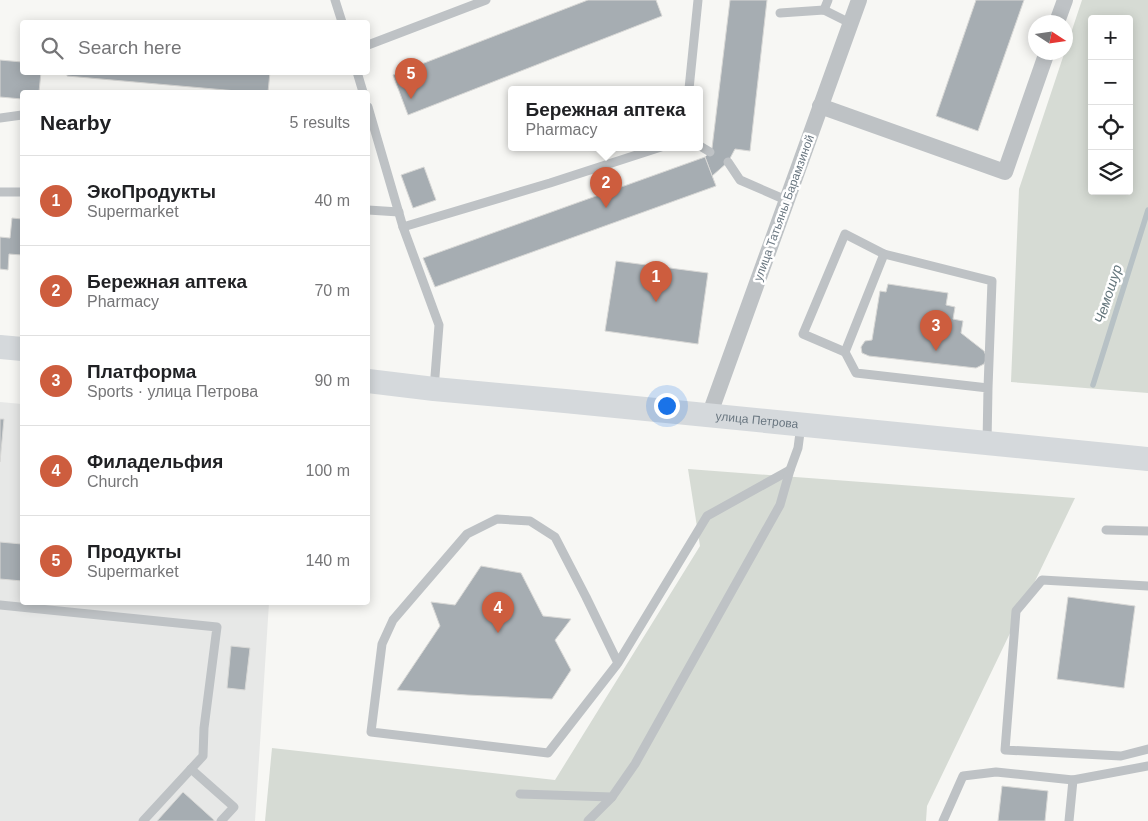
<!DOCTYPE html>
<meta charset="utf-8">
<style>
body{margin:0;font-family:Helvetica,sans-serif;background:#f6f6f6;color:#202124}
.controls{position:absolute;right:15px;top:15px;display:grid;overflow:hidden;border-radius:5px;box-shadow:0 2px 12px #0003}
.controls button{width:45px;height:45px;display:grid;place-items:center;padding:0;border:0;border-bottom:1px solid #e0e0e0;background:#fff;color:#202124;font:25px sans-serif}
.compass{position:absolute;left:1028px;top:15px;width:45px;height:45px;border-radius:50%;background:#fff;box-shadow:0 2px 12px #0003;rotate:102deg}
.you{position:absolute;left:666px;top:405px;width:18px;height:18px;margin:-12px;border:4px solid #fff;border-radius:50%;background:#1a73e8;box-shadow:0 0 0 8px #1a73e833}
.badge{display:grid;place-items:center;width:32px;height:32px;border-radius:50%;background:#cd5d3e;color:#fff;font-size:16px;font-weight:700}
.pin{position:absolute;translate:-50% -41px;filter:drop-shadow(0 1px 2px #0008)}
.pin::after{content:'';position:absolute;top:26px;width:18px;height:15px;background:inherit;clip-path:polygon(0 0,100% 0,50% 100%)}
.popup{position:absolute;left:508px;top:86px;width:195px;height:65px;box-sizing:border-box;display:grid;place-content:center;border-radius:5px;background:#fff;filter:drop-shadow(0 1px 4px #0005);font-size:16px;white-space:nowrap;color:#757577}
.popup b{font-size:19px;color:#202124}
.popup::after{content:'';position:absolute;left:50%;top:100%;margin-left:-10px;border:10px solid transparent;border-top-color:#fff}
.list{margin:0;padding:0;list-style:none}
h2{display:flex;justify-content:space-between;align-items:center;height:65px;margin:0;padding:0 20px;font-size:21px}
h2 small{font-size:16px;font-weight:400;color:#757577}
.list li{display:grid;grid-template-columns:32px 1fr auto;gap:15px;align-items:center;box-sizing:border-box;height:90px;padding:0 20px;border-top:1px solid #e0e0e0}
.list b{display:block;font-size:19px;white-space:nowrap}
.list p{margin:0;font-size:16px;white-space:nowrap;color:#757577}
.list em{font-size:16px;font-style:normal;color:#757577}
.icon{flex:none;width:28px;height:28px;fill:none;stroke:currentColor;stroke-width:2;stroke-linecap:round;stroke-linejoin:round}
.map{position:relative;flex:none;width:1148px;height:821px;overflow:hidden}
.search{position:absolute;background:#fff;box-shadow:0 2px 12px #0003;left:20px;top:20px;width:350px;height:55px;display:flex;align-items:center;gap:12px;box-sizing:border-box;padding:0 18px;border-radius:5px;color:#757577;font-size:19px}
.panel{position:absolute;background:#fff;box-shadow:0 2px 12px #0003;left:20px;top:90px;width:350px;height:515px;border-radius:5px}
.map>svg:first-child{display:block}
</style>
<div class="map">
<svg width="1148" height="821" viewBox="0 0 1148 821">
<rect width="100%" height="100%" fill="#f7f7f4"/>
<polygon fill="#e7e8e7" points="0,402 22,404 22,602 269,603 255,821 0,821"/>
<g fill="#d6dbd4" fill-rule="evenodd">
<path d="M1082,0H1148V393L1011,382L1019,189ZM1092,19H1129V191H1092Z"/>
<polygon points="688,469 1075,498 927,806 926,821 265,821 272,748 555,780 700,546"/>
</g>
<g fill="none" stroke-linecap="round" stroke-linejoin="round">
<polyline stroke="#b7c1c5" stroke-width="5.5" points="1093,385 1148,210"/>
</g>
<g fill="#a6adb2" stroke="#d8d8d6">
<polygon points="588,0 656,0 662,16 408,115 393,75"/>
<polygon points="730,0 767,0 750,151 735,149 728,162 712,176 705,157 710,152 712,148"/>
<polygon points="976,0 1024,0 978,131 936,116"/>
<polygon points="0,60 22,62 22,72 41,72 39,92 22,92 22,99 0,97"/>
<polygon points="67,72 270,72 268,92 248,92 67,76"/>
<polygon points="705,157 716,186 435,287 423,258"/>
<polygon points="424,167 436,200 413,208 401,175"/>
<polygon points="12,218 22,219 22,255 9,254 8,270 0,269 0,237 10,238"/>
<polygon points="616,261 708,273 698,344 605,331"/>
<polygon points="888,284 948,293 946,305 955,307 953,319 963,321 961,333 984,351 987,358 984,364 976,368 869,356 862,353 861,347 865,341 872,340 880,291 886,292"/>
<polygon points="0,419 4,419 0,462"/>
<polygon points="0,542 22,544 22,581 0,579"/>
<polygon points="481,566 521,573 543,616 571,619 555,640 571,670 552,699 467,695 397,690 440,626 431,602 455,605"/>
<polygon points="1068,597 1135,606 1124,688 1057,679"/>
<polygon points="231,646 250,648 245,690 227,688"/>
<polygon points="1002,786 1048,791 1045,821 998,821"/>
<polygon points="183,792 214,820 214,821 157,821"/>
</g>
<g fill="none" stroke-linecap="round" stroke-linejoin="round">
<g stroke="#bec2c5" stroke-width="9">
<polyline points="335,0 342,22"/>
<polyline points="824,10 828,0"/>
<polyline points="780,13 824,10 850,23"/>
<polyline points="368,45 486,0"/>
<polyline points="357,72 363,92"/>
<polyline points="689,89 698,0"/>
<polyline points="368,107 403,227 439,325 434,389"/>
<polyline points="0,118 22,115"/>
<polyline points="700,146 710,152"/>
<polyline points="728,162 740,180 786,200"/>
<polyline points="0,192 22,192"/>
<polyline points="368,210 399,212"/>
<polyline points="403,227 550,183 661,147"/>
<polyline points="845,352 803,334 845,234 884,254"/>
<polyline points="987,443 988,388 992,281 884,254 845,352 856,373 988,388"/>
<polyline points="1106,530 1148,531"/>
<polyline points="1148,586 1042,580 1016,611 1005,750 1121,756 1148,749"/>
<polyline points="0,605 217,627 204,728 203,756 143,821"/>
<polyline points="618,663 586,597 555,537 530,521 497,519 467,534 393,620 382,644 371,732 548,753 618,663 707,516 790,470"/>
<polyline points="191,769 234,807 221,821"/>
<polyline points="520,794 612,797 635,764 780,505 790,470 798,448 801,425"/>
<polyline points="588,821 612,797"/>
<polyline points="943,821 963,776 996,772 1073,780"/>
<polyline points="1069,821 1073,780 1148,766"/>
</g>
<g stroke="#bec2c5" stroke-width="16">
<polyline points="1057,22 1065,0"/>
<polyline points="820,106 1005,172 1047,52"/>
<polyline points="709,416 859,0"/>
</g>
<g stroke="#d5d9dc" stroke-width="24">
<polyline points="0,347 22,349"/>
<path id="s1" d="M368,381L434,389L565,401L1148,459"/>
</g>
</g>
<g text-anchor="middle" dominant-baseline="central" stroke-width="5" stroke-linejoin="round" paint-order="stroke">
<g font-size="12" fill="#6a7781" stroke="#fff">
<text transform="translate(784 208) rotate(-70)">улица Татьяны Барамзиной</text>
<text stroke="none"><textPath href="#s1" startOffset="391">улица Петрова</textPath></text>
</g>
<g font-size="14" font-style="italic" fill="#65777d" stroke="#fff">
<text transform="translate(1108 294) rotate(-72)">Чемошур</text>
</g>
</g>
</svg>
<div class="controls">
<button>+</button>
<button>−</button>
<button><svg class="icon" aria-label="locate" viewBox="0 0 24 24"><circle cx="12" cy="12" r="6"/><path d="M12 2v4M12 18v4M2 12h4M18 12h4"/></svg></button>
<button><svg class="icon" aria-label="layers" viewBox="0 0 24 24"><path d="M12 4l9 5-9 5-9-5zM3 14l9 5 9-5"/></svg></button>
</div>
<svg class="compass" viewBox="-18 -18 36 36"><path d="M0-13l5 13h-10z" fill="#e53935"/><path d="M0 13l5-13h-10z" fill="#757577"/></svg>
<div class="you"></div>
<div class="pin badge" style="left:656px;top:302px">1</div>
<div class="pin badge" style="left:606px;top:208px">2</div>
<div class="popup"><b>Бережная аптека</b>Pharmacy</div>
<div class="pin badge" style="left:936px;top:351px">3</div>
<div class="pin badge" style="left:498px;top:633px">4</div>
<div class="pin badge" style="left:411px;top:99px">5</div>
<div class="search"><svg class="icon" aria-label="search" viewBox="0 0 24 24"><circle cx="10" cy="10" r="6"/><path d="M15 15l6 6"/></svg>Search here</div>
<section class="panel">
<h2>Nearby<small>5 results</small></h2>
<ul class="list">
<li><span class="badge">1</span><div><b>ЭкоПродукты</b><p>Supermarket</p></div><em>40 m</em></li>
<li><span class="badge">2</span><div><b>Бережная аптека</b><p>Pharmacy</p></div><em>70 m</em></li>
<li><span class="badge">3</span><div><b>Платформа</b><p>Sports · улица Петрова</p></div><em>90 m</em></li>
<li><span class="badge">4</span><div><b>Филадельфия</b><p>Church</p></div><em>100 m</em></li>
<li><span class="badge">5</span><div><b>Продукты</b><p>Supermarket</p></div><em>140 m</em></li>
</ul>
</section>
</div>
